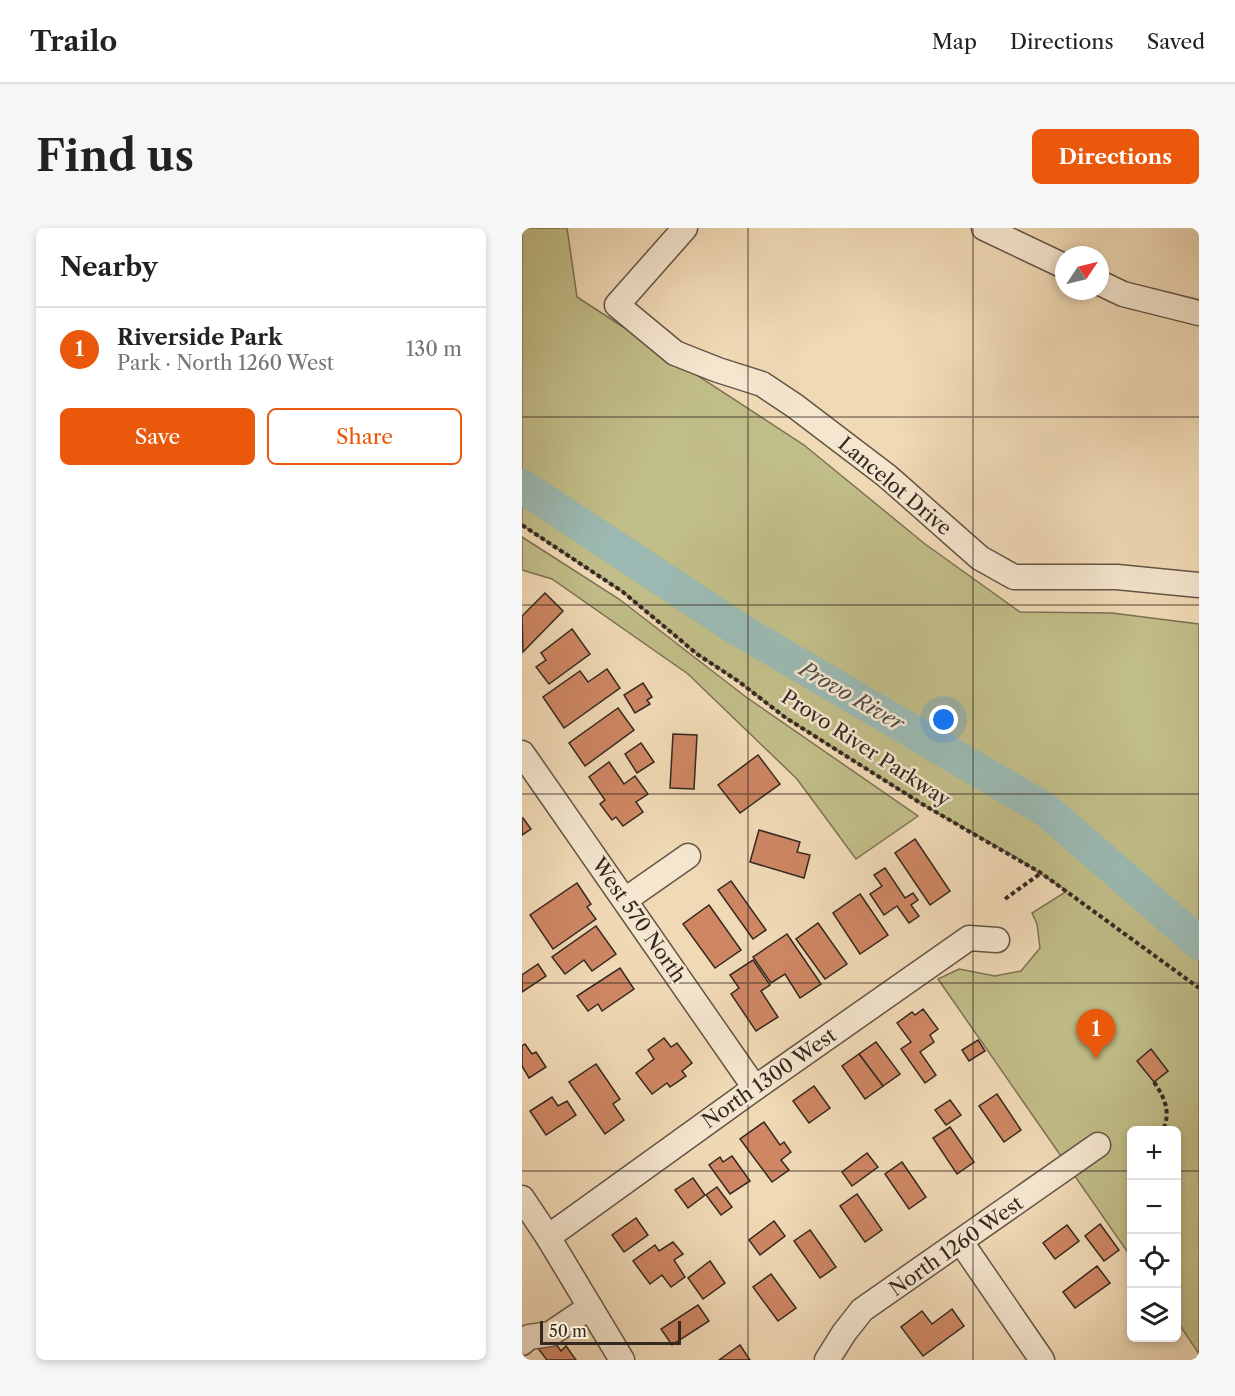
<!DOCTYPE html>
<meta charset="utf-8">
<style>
body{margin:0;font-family:"Libre Caslon Text",serif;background:#f6f6f6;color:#222}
.controls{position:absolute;right:18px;bottom:18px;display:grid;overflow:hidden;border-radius:9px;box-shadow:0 3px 9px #0003}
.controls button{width:54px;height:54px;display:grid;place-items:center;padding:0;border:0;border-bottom:2px solid #e0e0e0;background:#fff;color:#222;font:30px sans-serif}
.compass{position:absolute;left:533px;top:18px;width:54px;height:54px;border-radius:50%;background:#fff;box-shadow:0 3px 9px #0003;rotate:55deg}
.scale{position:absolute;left:18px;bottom:15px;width:141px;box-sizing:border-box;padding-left:6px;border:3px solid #352821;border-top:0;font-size:16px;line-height:21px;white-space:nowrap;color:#352821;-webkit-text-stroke:4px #f5e6cf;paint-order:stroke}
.you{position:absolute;left:422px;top:492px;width:21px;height:21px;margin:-15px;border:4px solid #fff;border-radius:50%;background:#1a73e8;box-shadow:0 0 0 9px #1a73e833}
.badge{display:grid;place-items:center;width:39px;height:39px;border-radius:50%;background:#ea580c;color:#fff;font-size:20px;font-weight:700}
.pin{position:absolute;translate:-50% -50px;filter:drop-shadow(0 2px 3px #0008)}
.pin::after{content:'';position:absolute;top:32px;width:21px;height:18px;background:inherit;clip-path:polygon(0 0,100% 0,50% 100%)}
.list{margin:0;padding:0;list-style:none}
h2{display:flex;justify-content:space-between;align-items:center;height:78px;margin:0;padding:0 24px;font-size:26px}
h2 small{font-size:20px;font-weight:400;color:#767676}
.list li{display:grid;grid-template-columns:39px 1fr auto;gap:18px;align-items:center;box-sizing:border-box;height:84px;padding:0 24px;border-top:2px solid #e0e0e0}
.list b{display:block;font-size:22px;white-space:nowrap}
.list p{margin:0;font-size:20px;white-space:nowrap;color:#767676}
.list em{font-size:20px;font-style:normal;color:#767676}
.actions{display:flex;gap:12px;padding:18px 24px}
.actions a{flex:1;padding:14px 0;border:2px solid #ea580c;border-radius:9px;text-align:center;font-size:21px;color:#ea580c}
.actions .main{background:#ea580c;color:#fff}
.icon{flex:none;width:33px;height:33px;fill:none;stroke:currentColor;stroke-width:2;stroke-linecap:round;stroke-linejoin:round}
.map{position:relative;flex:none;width:677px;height:1132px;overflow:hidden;border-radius:9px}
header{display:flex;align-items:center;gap:36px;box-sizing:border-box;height:84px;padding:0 30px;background:#fff;border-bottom:2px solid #e0e0e0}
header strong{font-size:28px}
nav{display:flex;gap:33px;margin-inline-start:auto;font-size:21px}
.intro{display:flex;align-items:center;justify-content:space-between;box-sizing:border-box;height:144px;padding:0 36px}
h1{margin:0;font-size:42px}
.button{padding:15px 27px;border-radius:9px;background:#ea580c;color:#fff;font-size:21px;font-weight:700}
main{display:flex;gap:36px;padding:0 36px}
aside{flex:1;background:#fff;border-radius:9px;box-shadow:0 3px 9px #0003}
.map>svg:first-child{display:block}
</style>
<header>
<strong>Trailo</strong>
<nav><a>Map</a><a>Directions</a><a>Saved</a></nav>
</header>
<div class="intro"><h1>Find us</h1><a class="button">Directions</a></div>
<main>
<aside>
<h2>Nearby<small></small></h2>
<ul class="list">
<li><span class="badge">1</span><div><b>Riverside Park</b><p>Park · North 1260 West</p></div><em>130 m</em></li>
</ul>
<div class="actions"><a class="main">Save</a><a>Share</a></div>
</aside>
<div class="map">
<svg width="677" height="1132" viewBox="0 0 677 1132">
<rect width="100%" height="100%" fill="#f0d9b5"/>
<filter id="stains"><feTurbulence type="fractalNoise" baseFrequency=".00333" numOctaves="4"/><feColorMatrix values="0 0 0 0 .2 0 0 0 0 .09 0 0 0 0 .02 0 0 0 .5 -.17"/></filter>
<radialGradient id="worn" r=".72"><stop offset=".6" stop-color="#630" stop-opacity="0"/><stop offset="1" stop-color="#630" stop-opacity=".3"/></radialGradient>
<g fill="#c1bd88" stroke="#7b7254" stroke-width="1.5">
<polygon points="0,0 45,0 55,69 282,217 403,316 498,384 590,385 677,396 677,1126 655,1093 654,902 610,902 609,1029 416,751 437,741 473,748 499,743 518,720 515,696 510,685 545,663 495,630 400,576 264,490 216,453 175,426 101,364 0,297"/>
<polygon points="0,309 97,371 224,469 396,588 334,631 275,551 166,446 30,351 0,342"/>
</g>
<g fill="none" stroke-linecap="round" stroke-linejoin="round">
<polyline stroke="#9bb9b2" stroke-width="34" points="0,258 213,399 524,582 677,715"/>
</g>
<g fill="#ce8663" stroke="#352821" stroke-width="1.5">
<polygon points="23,365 41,383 1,424 0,388"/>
<polygon points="50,401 68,426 27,456 14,439 24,432 19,425"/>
<polygon points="85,441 98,460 42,500 21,469 58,443 66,454"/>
<polygon points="121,455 130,469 125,472 128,476 113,485 102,467"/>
<polygon points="96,480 112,502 63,538 47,515"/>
<polygon points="151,506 175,507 172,561 148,560"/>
<polygon points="119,515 132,534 115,545 103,526"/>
<polygon points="236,527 258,556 218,585 196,557"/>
<polygon points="87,534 102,556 113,548 126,566 114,574 121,584 101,598 94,589 90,592 78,576 83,572 67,549"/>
<polygon points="1,590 9,601 0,607 0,591"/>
<polygon points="237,602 278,614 275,624 288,627 282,650 228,634"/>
<polygon points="393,611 428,663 408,677 373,625"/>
<polygon points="363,640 383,670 391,665 396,672 389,677 397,688 387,695 375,678 362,687 348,666 360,658 352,647"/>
<polygon points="209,653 244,702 231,711 196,662"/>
<polygon points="55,655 69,676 65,679 74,691 31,721 8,687"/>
<polygon points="338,666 366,707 338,726 311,685"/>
<polygon points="187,677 219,722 193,740 161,696"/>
<polygon points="296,695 325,736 303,751 274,711"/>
<polygon points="74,698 94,726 70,743 62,732 43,746 30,729"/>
<polygon points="265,706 299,756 278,770 263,746 249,755 231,729"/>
<polygon points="231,732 248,757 239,763 256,789 234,803 209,766 217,760 208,747"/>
<polygon points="16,736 24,748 0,764 0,747"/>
<polygon points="98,740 112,761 80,783 76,776 66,783 55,768"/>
<polygon points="401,781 416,801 408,807 412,814 398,824 414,847 403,855 379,821 389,814 375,795 390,784 393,787"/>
<polygon points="142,810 149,819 155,815 170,835 160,843 164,848 148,859 145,855 130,866 114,845 132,831 126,822"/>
<polygon points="456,812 463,823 447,833 440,822"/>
<polygon points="354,814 378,846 361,858 337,826"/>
<polygon points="3,816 10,826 14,824 24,839 7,850 0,838 0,818"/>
<polygon points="629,821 646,843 632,854 615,833"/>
<polygon points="337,826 361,858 343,871 320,838"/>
<polygon points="74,836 98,871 91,876 102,892 83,906 47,854"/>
<polygon points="292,858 308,880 287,895 271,873"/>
<polygon points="475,866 499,902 482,914 457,878"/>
<polygon points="30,869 36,878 45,873 54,887 24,907 8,883"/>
<polygon points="428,872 439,887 424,897 413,882"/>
<polygon points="242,894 258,917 262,914 269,924 259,932 267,942 250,954 218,911"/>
<polygon points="428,899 452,934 435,946 411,910"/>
<polygon points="345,925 356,939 330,958 320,944"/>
<polygon points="210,928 228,953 208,966 187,937 198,929 201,934"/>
<polygon points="380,934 404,969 387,981 363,946"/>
<polygon points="171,950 183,967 166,980 153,962"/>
<polygon points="195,959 210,979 199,987 184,967"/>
<polygon points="335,966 360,1002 343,1014 318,978"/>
<polygon points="114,990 126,1007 102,1024 90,1007"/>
<polygon points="252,993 263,1008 238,1027 227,1012"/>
<polygon points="578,996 597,1022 582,1033 563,1008"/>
<polygon points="545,997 557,1013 533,1031 521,1015"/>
<polygon points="288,1002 314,1039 298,1050 272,1013"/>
<polygon points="151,1014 161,1026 152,1032 163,1049 149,1059 140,1047 128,1056 111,1033 133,1017 137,1023"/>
<polygon points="188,1033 203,1055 181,1071 166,1050"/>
<polygon points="575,1038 588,1055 553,1080 541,1064"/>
<polygon points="249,1046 274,1080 256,1093 231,1059"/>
<polygon points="176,1077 187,1093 150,1117 139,1101"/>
<polygon points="430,1081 442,1098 401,1128 379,1099 400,1083 410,1096"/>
<polygon points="29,1109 39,1123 44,1118 54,1132 25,1132 15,1119"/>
<polygon points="218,1117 228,1132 197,1132"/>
</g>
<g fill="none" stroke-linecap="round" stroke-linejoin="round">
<defs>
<g id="minor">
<polyline points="163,0 95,77 153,125 196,142 240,156 273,178 365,248 458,330 492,349 595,349 677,357"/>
<polyline points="462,0 542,38"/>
<polyline points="578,55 601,66 677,85"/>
<polyline points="0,525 233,860"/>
<polyline points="103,672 166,628"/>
<polyline points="0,970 26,1009 100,1132"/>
<polyline points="26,1009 233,860 447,710 475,712"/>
<polyline points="439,1014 520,1132"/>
<polyline points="0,1115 7,1109 28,1106 68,1079"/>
<polyline points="305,1132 322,1105 340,1082 576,917"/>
</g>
</defs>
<use href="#minor" stroke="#645446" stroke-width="27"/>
<g stroke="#352821" stroke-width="4" stroke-dasharray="4.5 3" stroke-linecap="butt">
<polyline points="0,297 101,364 175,426 216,453 264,490 400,576 519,645 677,760"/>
<polyline points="483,671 519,645"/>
<path d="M632,854C643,870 649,884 641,902"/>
</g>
<use href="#minor" stroke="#f5e6cf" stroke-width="24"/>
</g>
<path fill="none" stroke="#352821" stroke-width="1.5" stroke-opacity="0.55" d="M226,0V1132M451,0V1132M0,189H677M0,377H677M0,566H677M0,755H677M0,943H610M654,943H677"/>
<g text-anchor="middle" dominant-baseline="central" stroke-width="5" stroke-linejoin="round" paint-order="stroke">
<g font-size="20" fill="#352821" stroke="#f5e6cf">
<text transform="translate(373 258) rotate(40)">Lancelot Drive</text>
<text transform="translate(344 520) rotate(33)">Provo River Parkway</text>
<text transform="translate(117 692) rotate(55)">West 570 North</text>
<text transform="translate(247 850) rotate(-35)">North 1300 West</text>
<text transform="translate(434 1018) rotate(-35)">North 1260 West</text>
</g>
<g font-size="21" font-style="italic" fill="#4e4c45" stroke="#f5e6cf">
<text transform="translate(330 468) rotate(30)">Provo River</text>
</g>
</g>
<rect width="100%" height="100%" filter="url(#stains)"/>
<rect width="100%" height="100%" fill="url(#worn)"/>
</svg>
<div class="controls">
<button>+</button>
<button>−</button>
<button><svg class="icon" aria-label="locate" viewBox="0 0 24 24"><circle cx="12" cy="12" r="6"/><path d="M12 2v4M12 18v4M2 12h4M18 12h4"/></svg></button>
<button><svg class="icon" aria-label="layers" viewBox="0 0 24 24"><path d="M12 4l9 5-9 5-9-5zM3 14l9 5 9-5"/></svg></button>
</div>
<svg class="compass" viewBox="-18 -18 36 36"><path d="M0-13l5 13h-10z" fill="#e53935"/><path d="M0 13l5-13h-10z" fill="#767676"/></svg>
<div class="scale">50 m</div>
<div class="you"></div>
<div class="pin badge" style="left:574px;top:831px">1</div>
</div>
</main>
